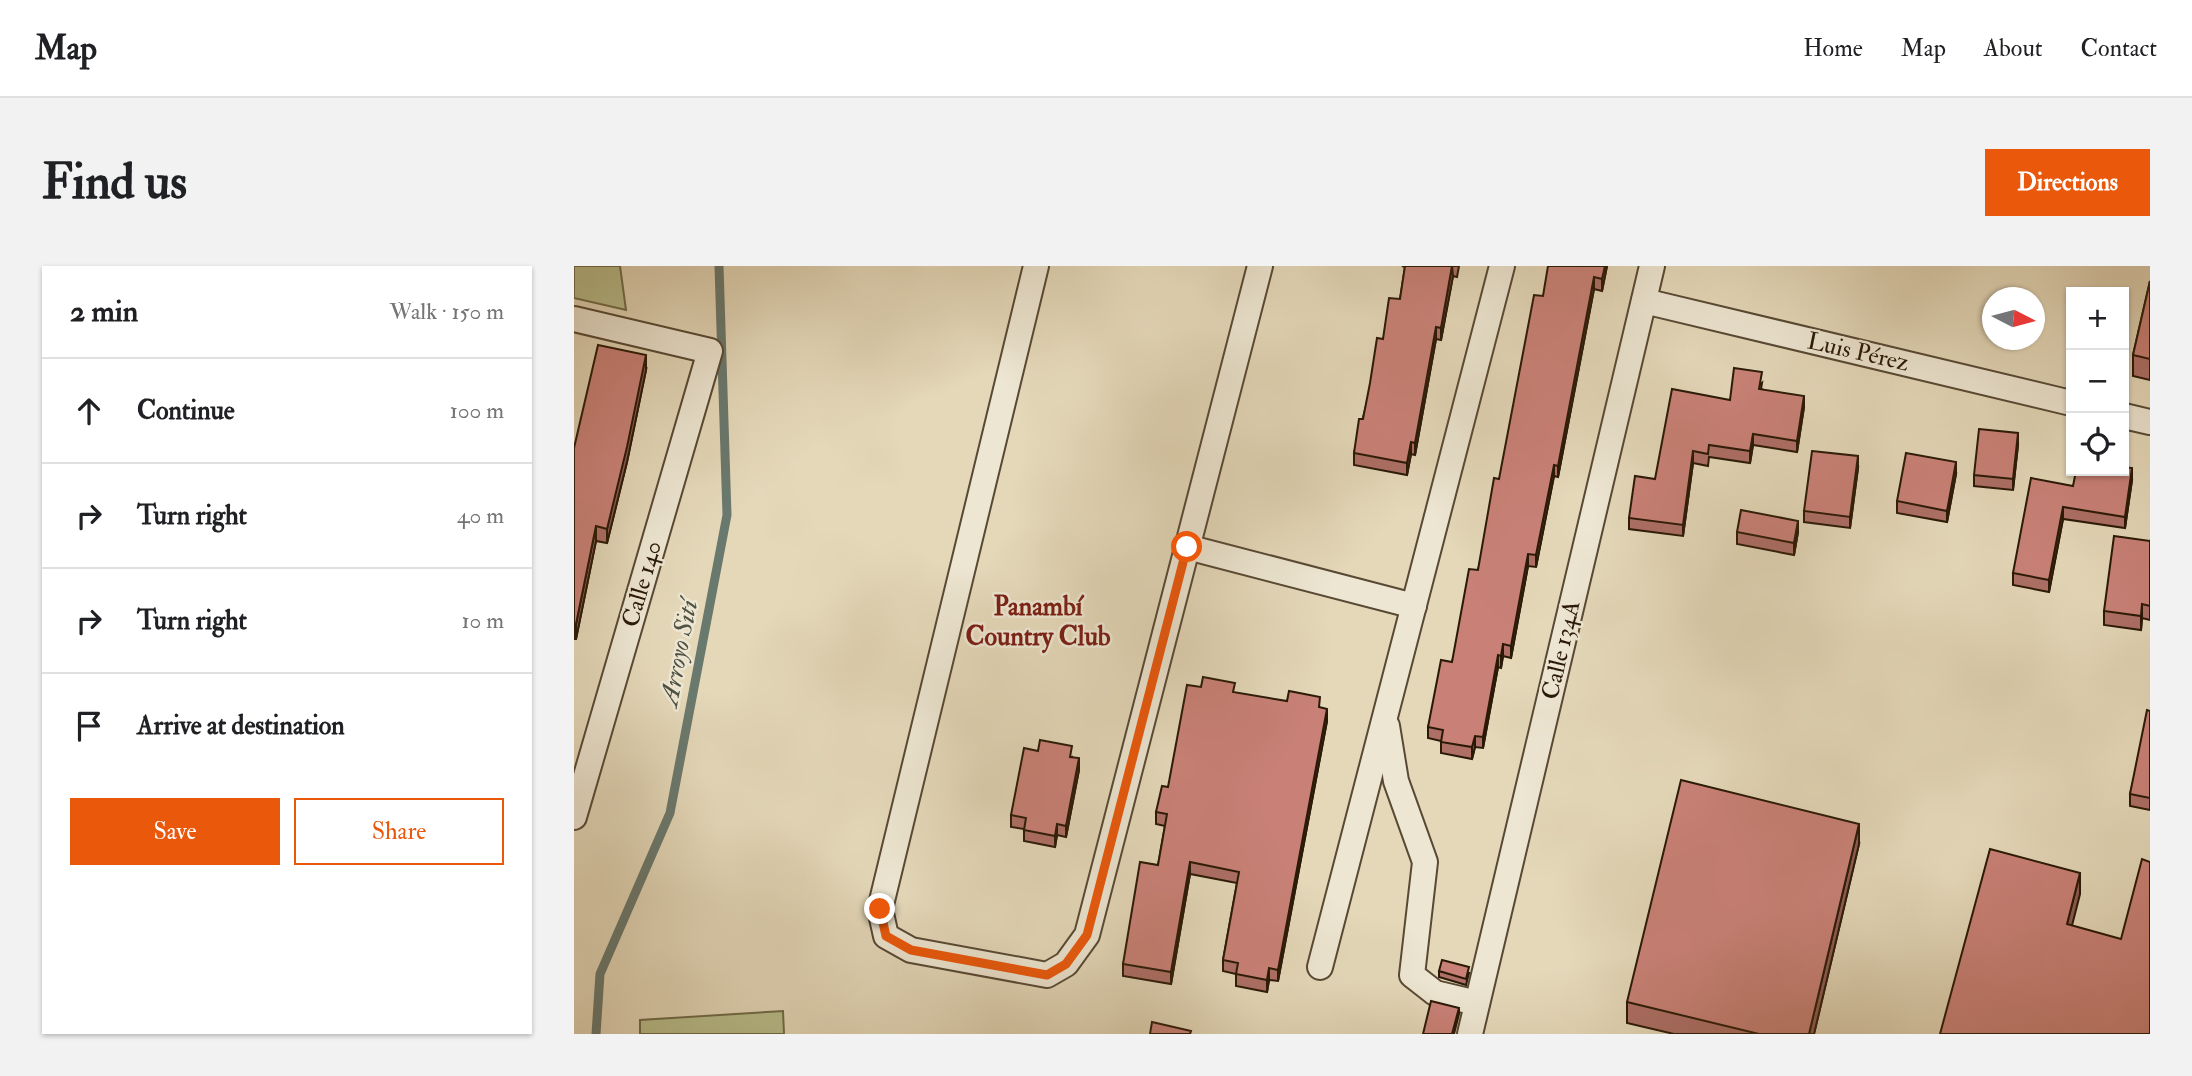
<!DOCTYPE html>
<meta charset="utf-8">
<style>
body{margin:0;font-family:"IM FELL Double Pica",serif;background:#f2f2f2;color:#202124}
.controls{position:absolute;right:21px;top:21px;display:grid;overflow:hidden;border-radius:0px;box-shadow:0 2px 5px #0004}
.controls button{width:63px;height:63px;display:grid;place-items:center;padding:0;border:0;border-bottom:2px solid #e0e0e0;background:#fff;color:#202124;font:35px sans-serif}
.compass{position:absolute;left:1408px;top:21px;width:63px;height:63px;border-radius:50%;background:#fff;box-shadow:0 2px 5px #0004;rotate:96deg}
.stop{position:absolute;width:21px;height:21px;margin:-16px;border:5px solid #ea580c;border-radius:50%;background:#fff}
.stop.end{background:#ea580c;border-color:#fff;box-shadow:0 2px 7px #0008}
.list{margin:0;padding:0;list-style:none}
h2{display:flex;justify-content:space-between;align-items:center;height:91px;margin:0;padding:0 28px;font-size:30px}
h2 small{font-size:23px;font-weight:400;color:#757577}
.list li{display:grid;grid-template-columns:46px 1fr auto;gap:21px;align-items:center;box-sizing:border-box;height:105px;padding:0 28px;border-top:2px solid #e0e0e0}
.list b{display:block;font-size:26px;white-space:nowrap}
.list em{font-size:23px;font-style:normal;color:#757577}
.actions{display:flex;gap:14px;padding:21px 28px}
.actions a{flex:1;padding:16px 0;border:2px solid #ea580c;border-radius:0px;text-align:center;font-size:24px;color:#ea580c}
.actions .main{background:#ea580c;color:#fff}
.icon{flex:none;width:38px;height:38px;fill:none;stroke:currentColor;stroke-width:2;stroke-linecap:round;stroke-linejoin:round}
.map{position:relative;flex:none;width:1576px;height:768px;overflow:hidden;border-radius:0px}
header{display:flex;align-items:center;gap:42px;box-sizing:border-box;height:98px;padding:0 35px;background:#fff;border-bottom:2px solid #e0e0e0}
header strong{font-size:33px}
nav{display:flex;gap:38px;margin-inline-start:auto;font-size:24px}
.intro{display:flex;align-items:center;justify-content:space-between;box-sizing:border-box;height:168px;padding:0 42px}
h1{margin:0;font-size:49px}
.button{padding:18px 32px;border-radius:0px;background:#ea580c;color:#fff;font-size:24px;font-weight:700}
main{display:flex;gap:42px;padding:0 42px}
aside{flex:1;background:#fff;border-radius:0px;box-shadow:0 2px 5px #0004}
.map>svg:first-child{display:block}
</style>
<header>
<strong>Map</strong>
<nav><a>Home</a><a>Map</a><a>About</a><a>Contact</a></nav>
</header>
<div class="intro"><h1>Find us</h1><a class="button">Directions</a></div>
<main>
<aside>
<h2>2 min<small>Walk · 150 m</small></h2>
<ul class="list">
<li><svg class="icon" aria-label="ahead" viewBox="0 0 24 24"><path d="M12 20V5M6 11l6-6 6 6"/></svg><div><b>Continue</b></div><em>100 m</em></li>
<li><svg class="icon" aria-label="right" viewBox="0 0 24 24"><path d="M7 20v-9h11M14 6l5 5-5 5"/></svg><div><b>Turn right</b></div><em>40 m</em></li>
<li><svg class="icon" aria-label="right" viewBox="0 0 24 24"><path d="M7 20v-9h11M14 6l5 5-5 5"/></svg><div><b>Turn right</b></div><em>10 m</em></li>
<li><svg class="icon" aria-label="arrive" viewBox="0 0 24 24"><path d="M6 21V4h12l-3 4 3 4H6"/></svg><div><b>Arrive at destination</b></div></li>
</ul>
<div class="actions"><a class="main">Save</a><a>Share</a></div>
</aside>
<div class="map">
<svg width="1576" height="768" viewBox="0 0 1576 768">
<rect width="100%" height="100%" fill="#e4d8b9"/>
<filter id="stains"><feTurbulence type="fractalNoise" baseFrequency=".00286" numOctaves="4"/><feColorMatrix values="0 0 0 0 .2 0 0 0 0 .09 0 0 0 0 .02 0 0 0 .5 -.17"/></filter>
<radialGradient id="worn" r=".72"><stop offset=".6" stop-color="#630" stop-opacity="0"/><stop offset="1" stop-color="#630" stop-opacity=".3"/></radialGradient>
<g fill="#b8be8c" stroke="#716c4a" stroke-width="2">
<polygon points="0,0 46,0 52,44 0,32"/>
<polygon points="209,745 210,768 66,768 66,754"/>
</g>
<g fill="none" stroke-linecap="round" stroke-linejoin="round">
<polyline stroke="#6a796e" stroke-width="9" points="22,768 26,708 96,547 153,249 145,0"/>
<defs>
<g id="minor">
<polyline points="462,0 306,643 312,670 337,684 473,709 492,698 513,669 686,0"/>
<polyline points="1070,35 1497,137"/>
<polyline points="0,53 136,85 0,551"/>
<polyline points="1550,150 1576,156"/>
<polyline points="613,281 840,340"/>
<polyline points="813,460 822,515 851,596 838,709 861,727 903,737"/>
<polyline points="746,701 928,0"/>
<polyline points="896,768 1078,0"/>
</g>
</defs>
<use href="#minor" stroke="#584934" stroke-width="28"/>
<use href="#minor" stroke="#ede6d2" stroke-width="24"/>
</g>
<g fill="#ad6f66" stroke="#2a1907" stroke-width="2">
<polygon points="828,0 885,0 883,11 879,10 867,74 862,73 841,189 837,188 833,209 780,199 780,187 809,73 826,33 831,1"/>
<polygon points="1033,0 1028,25 1020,23 984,211 980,210 962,301 954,300 937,392 929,390 927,402 924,401 909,482 901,481 898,493 867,487 867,475 854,472 854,461 878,396 904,304 969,30"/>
<polygon points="1576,15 1576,114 1559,110 1559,89"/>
<polygon points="72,104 53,196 33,277 22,275 2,373 0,373 0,182"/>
<polygon points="1188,117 1187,123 1230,141 1223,186 1179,179 1176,197 1135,191 1134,200 1119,197 1109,270 1055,263 1055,252 1081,213"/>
<polygon points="1444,179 1439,224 1400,220 1400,209"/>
<polygon points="1284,202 1276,262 1230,256 1230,245"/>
<polygon points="1382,208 1373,256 1323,247 1323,235"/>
<polygon points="1558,214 1551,262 1489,253 1475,326 1439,319 1439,307 1499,220"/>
<polygon points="1163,266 1224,266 1220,289 1163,278"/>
<polygon points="1576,275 1576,354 1568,352 1567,364 1530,359 1530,345"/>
<polygon points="661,427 746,442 753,455 704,715 695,714 693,726 662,720 662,708 649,705 649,694 663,617 616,608 597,718 549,710 549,698 584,599 591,560 582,558 582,546 594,521"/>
<polygon points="1576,445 1576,544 1556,540 1556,528"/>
<polygon points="498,491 505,504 492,571 483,569 481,581 450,575 450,563 437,561 437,549"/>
<polygon points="1285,578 1240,768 1100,768 1053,757 1053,736"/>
<polygon points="865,705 895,707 892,719 865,711"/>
</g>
<g fill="#8d5a53" stroke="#2a1907" stroke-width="2">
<polygon points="878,0 879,10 867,74 867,62"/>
<polygon points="1031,0 1033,0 1028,25 1028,13"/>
<polygon points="1020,11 1020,23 984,211 984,200"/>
<polygon points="862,61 862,73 841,189 841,177"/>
<polygon points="72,89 72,104 53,196 33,277 33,263"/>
<polygon points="1230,130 1230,141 1223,186 1223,175"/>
<polygon points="1444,167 1444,179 1439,224 1439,213"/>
<polygon points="1179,168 1179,179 1176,197 1176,185"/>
<polygon points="837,176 837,188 833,209 833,197"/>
<polygon points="1119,185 1119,197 1109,270 1109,259"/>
<polygon points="1284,190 1284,202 1276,262 1276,251"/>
<polygon points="1382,196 1382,208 1373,256 1373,245"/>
<polygon points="980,199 980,210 962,301 962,289"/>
<polygon points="1558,202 1558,214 1551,262 1551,251"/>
<polygon points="1489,241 1489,253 1475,326 1475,314"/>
<polygon points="1224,255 1224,266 1220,289 1220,277"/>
<polygon points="22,260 22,275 2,373 2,358"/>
<polygon points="954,288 954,300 937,392 937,380"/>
<polygon points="1568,338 1568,352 1567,364 1567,350"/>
<polygon points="929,378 929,390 927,402 927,390"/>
<polygon points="924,389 924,401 909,482 909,471"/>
<polygon points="753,443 753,455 704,715 704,704"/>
<polygon points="901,470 901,481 898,493 898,481"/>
<polygon points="505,492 505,504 492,571 492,560"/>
<polygon points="483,558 483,569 481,581 481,570"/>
<polygon points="1285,558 1285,578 1240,768 1235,768"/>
<polygon points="616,596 616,608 597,718 597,706"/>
<polygon points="1506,607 1506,628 1493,679 1493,658"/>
<polygon points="695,702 695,714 693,726 693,714"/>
<polygon points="885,742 885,748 880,768 878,768"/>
</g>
<g fill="#c98177" stroke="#2a1907" stroke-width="2">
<polygon points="831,0 878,0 867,62 862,61 841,177 837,176 833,197 780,187 785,153 789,153 796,117 803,72 809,73 815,32 826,33"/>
<polygon points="974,0 1031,0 1028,13 1020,11 984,200 980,199 962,289 954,288 937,380 929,378 927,390 924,389 909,471 901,470 898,481 867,476 869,464 854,461 867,394 878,396 895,303 904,304 920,212 925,213 960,29 969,30"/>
<polygon points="1576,15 1576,93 1559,89"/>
<polygon points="24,79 72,89 53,181 33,263 22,260 2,358 0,358 0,182"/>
<polygon points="1160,102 1188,106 1185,123 1230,130 1223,175 1179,168 1176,185 1135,179 1134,188 1119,185 1109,259 1055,252 1061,210 1081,213 1098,123 1156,134"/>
<polygon points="1405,163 1444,167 1439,213 1400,209"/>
<polygon points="1238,185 1284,190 1276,251 1230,245"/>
<polygon points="1332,187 1382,196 1373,245 1323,235"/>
<polygon points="1550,201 1558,202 1551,251 1489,241 1475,314 1439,307 1457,212 1499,220 1502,205 1550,205"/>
<polygon points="1167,244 1224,255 1220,277 1163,266"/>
<polygon points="1540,270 1576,275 1576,340 1568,338 1567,350 1530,345"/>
<polygon points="629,411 661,417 659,426 713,435 715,425 746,431 745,441 753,443 704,704 695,702 693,714 662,708 664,697 649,694 665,606 616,596 597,706 549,698 566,596 584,599 593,548 582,546 588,520 594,521 613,419 627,421"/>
<polygon points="1573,444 1576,445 1576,532 1556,528"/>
<polygon points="466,474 498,480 496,491 505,492 492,560 483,558 481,570 450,564 452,552 437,549 450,482 464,485"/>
<polygon points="1107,514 1285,558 1235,768 1185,768 1053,736"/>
<polygon points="1416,583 1506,607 1493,658 1547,673 1568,593 1576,596 1576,768 1366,768"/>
<polygon points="868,694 895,701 892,713 865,705"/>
<polygon points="857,735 885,742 878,768 849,768"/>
<polygon points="578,756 617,765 616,768 576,768"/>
</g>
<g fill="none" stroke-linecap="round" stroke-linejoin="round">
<polyline stroke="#ea580c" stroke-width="9" points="306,643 312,670 337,684 473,709 492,698 513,669 613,281"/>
</g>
<g text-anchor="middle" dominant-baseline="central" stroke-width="5" stroke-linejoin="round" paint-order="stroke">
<g font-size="24" fill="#2a1907" stroke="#ede6d2">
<text transform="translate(1284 86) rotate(13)">Luis Pérez</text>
<text transform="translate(68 318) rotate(-74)">Calle 140</text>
<text transform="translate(987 384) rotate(-77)">Calle 134A</text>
</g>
<g font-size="26" font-weight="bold" fill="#7a1f14" stroke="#ede6d2">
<text x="464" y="341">Panambí<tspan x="464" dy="30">Country Club</tspan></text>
</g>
<g font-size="26" font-style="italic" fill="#4f5143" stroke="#ede6d2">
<text transform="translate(105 387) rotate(-79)">Arroyo Sití</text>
</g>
</g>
<rect width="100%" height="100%" filter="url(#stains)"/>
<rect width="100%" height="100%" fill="url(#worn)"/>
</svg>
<div class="controls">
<button>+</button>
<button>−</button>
<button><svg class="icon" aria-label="locate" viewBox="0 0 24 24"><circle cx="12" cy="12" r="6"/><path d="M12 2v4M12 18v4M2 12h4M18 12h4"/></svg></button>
</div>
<svg class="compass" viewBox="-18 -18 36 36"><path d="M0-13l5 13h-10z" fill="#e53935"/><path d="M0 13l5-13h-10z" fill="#757577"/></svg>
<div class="stop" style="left:613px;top:281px"></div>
<div class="stop end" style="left:306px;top:643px"></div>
</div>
</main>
